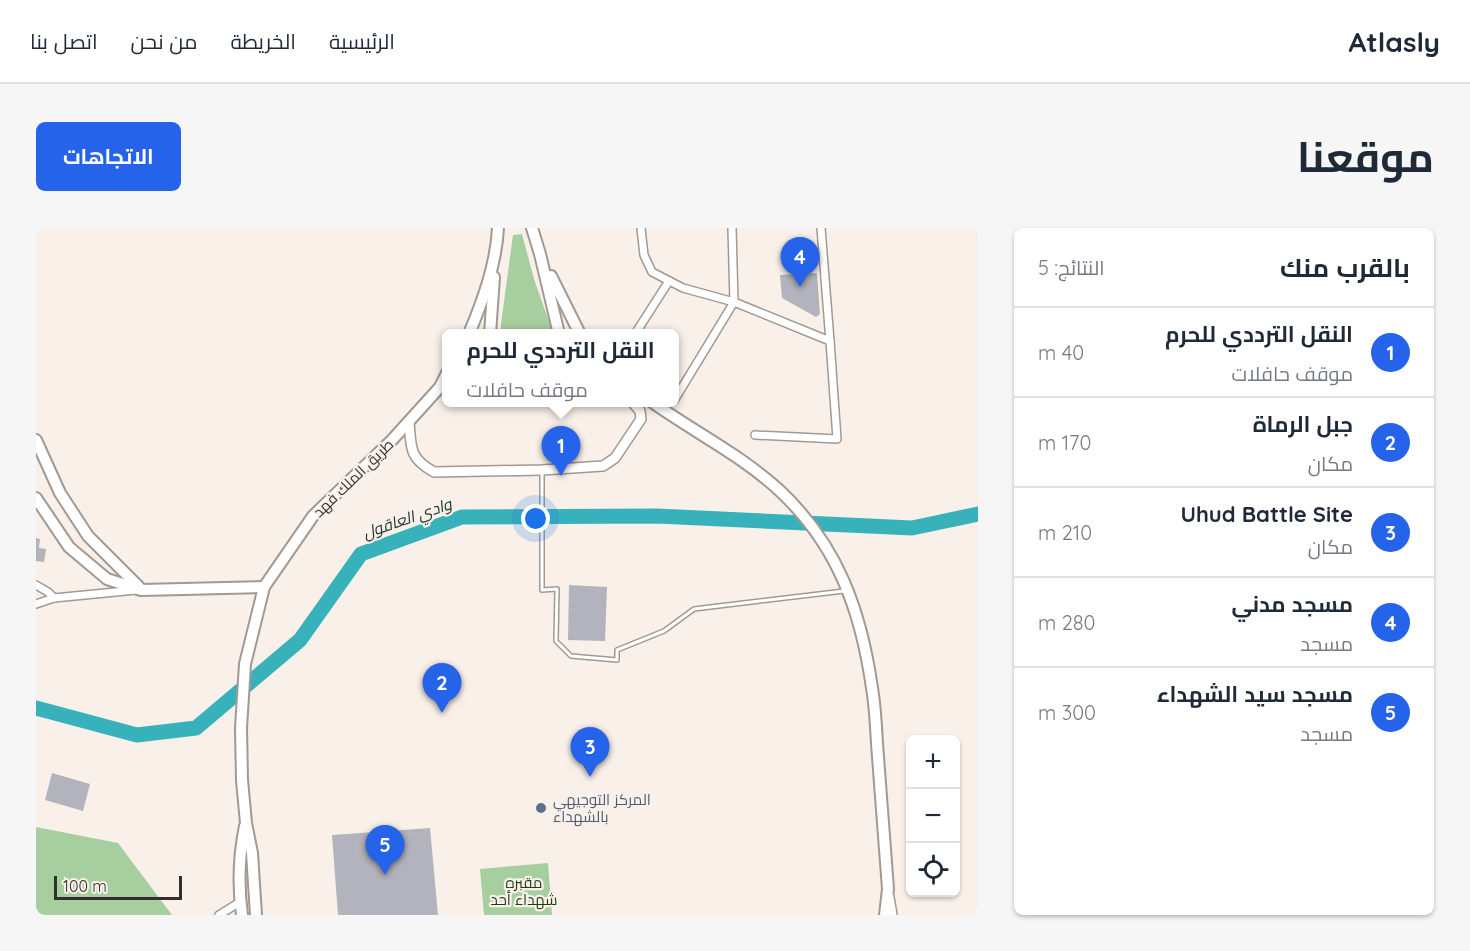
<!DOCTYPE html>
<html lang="ar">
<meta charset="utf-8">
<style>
body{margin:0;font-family:Quicksand,Cairo,sans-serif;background:#f6f6f7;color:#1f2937;direction:rtl}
.controls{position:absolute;right:18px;bottom:18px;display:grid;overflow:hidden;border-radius:9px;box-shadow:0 2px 4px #0004}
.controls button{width:54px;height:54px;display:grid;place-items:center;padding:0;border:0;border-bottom:2px solid #e0e1e3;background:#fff;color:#1f2937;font:30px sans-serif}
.scale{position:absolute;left:18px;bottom:15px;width:128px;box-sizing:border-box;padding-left:6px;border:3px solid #332f2c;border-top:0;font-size:16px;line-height:21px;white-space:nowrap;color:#332f2c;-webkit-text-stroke:4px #f9f1e9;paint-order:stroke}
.you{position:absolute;left:500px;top:291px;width:21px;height:21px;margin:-15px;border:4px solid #fff;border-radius:50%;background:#1a73e8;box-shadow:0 0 0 9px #1a73e833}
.badge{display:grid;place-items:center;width:39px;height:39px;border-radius:50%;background:#2563eb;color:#fff;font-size:20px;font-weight:700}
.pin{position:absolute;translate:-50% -50px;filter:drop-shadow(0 2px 3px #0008)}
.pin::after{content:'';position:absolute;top:32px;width:21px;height:18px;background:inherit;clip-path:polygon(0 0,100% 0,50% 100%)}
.popup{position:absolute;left:406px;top:101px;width:237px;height:78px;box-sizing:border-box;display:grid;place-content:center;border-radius:9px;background:#fff;filter:drop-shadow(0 2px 4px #0005);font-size:20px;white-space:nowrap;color:#747a83}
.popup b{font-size:22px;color:#1f2937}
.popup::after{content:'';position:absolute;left:50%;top:100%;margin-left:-12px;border:12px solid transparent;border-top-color:#fff}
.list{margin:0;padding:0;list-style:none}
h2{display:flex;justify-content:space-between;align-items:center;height:78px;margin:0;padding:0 24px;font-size:26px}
h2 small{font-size:20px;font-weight:400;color:#747a83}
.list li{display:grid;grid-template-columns:39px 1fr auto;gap:18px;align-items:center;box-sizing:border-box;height:90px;padding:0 24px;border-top:2px solid #e0e1e3}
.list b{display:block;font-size:22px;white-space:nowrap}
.list p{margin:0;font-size:20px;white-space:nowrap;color:#747a83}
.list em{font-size:20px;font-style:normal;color:#747a83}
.icon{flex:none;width:33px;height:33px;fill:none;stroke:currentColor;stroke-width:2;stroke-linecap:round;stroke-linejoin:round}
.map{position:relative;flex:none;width:942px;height:687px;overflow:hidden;direction:ltr;border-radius:9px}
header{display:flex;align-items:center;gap:36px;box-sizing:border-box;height:84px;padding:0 30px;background:#fff;border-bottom:2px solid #e0e1e3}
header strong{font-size:28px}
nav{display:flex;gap:33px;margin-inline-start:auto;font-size:21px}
.intro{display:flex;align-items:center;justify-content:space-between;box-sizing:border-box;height:144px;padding:0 36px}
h1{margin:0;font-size:42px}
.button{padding:15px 27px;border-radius:9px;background:#2563eb;color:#fff;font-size:21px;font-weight:700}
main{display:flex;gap:36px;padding:0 36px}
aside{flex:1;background:#fff;border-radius:9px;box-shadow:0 2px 4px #0004}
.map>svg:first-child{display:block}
</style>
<header>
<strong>Atlasly</strong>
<nav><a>الرئيسية</a><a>الخريطة</a><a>من نحن</a><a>اتصل بنا</a></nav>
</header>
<div class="intro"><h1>موقعنا</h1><a class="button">الاتجاهات</a></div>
<main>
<aside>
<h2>بالقرب منك<small>النتائج: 5</small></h2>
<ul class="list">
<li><span class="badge">1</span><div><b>النقل الترددي للحرم</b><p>موقف حافلات</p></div><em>40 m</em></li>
<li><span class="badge">2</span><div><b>جبل الرماة</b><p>مكان</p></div><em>170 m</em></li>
<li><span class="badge">3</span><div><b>Uhud Battle Site</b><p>مكان</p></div><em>210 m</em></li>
<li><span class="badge">4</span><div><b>مسجد مدني</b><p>مسجد</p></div><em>280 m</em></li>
<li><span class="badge">5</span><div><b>مسجد سيد الشهداء</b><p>مسجد</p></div><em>300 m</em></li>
</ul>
</aside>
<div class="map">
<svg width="942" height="687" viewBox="0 0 942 687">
<rect width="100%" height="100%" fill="#f9f1e9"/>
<g fill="#a7ce9e">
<polygon points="486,6 498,51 516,102 516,105 465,105 465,96 477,7"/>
<polygon points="0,599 82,615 136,687 0,687"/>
<polygon points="512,635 516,687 448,687 444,641"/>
</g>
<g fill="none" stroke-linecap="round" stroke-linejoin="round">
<polyline stroke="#37b2bb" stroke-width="15" points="0,480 101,507 160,500 264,412 325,326 426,289 621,288 876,300 942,286"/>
</g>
<g fill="#b2b3bc">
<polygon points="781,45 784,86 780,89 746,70 744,47"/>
<polygon points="0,310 4,311 3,320 10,321 8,334 0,333"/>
<polygon points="533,357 571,359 569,413 532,412"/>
<polygon points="16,545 54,556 47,583 9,572"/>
<polygon points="394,600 402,687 302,687 296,607"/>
</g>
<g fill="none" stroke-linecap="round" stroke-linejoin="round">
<defs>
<polyline id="lane" points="506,245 506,362 521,361 520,413 535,428 581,432 581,422 628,403 658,381 808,363"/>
<g id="street">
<polyline points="605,0 608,27 616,44 647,60 698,74 794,113 801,211 719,207"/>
<polyline points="785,0 794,113"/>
<polyline points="599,106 633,53"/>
<polyline points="639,171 698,74 696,0"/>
<polyline points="0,357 12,364 18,370"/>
<polyline points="0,376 18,370 100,362"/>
<polyline points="183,687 204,674"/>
</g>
<g id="secondary">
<path d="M373,193C375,220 373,230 398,244L506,242L567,238L579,230L605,191L604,183L596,174"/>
<polyline points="853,669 856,687"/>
</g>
<g id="primary">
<polyline points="496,0 504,26 523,106"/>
<polyline points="515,48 544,106"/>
<path d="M433,106C447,72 460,37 462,0"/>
<polyline points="454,106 458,49"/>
<path d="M616,174C658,204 705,227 743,262C802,317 825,383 836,460C840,483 840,506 842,529C845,573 849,617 852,661L849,687"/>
<polyline points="0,212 24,265 52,308 103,359"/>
<polyline points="0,270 33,319 71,351 105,362 228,359"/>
<path d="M206,687C202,658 203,627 209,598"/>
<polyline points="220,687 216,625 210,595 206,552 205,500 209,436 228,359 277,288 356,212 404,159 411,145"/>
</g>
</defs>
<use href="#lane" stroke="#a19992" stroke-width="6"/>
<use href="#street" stroke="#a19992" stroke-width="10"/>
<use href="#secondary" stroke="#a19992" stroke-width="12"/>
<use href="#primary" stroke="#a19992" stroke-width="14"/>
<use href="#lane" stroke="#fff" stroke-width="3"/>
<use href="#street" stroke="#fff" stroke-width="7"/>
<use href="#secondary" stroke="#fff" stroke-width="9"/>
<use href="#primary" stroke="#fff" stroke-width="10"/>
</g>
<circle fill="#5c6f8a" stroke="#f9f1e9" stroke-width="2" cx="505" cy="580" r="6"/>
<g text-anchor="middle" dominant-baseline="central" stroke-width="4.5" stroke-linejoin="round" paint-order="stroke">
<g font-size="15" fill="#332f2c" stroke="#f9f1e9">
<text transform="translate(317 250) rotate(-44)">طريق الملك فهد</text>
</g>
<g font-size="15" fill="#4e5e75" stroke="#f9f1e9" text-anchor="start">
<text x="517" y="571">المركز التوجيهي<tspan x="517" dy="17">بالشهداء</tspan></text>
</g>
<g font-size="15" fill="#1b3e12" stroke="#f9f1e9">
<text x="488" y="654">مقبره<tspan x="488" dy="17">شهداء أحد</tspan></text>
</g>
<g font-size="16" font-style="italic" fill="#1b3032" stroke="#f9f1e9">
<text transform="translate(371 290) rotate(-19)">وادي العاقول</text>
</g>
</g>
</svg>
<div class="controls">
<button>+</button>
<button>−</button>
<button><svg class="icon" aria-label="locate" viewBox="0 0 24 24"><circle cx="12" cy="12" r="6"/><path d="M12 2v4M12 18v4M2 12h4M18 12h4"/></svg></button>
</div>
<div class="scale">100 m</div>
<div class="you"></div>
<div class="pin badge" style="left:525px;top:248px">1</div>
<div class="popup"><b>النقل الترددي للحرم</b>موقف حافلات</div>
<div class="pin badge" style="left:406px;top:485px">2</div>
<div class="pin badge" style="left:554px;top:549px">3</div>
<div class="pin badge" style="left:764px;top:59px">4</div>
<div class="pin badge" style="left:349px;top:647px">5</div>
</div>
</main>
